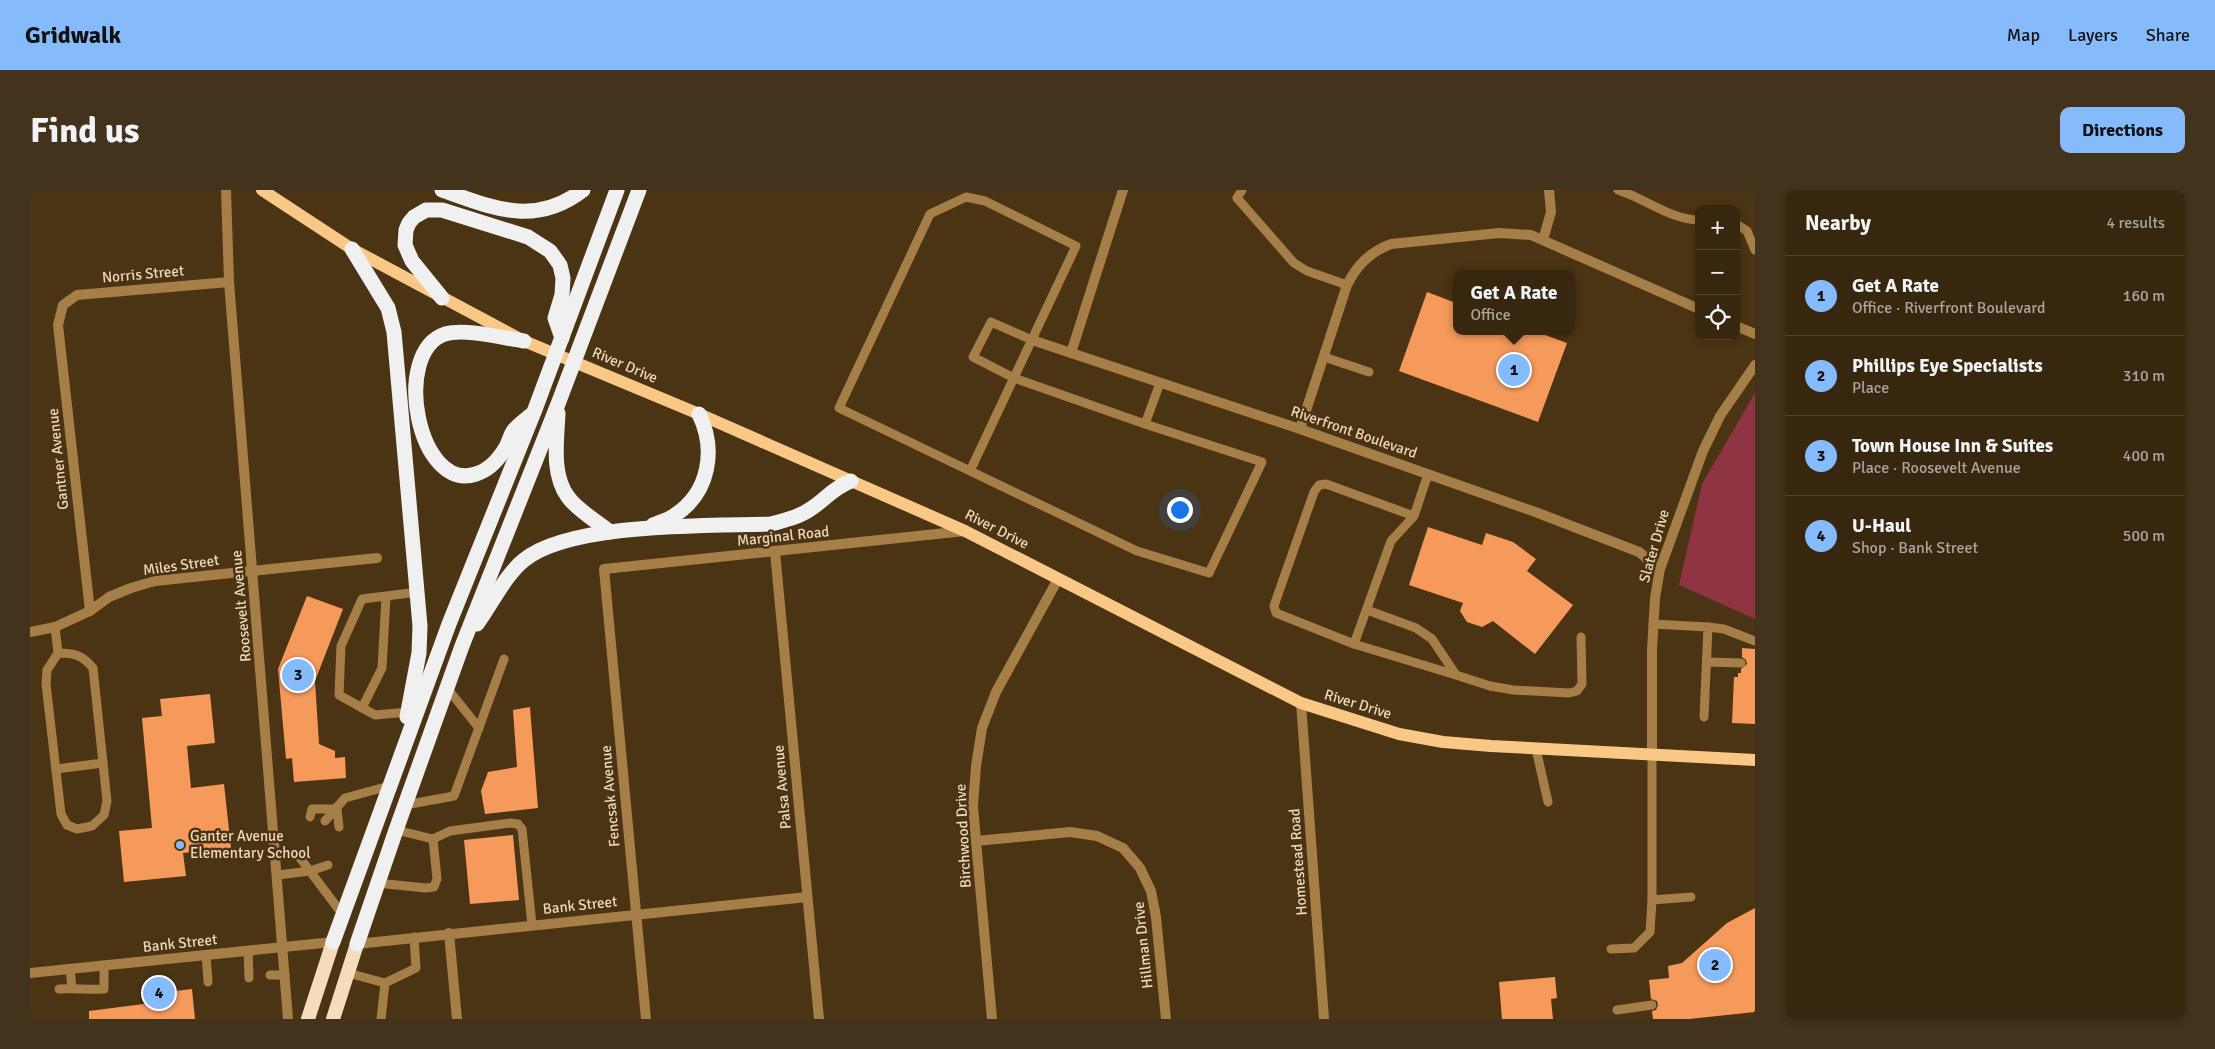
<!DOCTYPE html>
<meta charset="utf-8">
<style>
body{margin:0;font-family:Signika,sans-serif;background:#43331d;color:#f1f3f6}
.controls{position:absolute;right:15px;top:15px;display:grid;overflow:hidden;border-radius:10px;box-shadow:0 2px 8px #0003}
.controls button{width:45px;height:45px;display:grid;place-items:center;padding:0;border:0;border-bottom:1px solid #52442f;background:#38270f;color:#f1f3f6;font:25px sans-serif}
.you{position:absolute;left:1149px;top:319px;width:18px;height:18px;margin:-12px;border:4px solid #fff;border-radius:50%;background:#1a73e8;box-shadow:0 0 0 8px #1a73e833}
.badge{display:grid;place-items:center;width:32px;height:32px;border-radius:50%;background:#86bbfb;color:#111;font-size:16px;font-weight:700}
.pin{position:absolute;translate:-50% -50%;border:2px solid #fff;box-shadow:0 1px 5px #0006}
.popup{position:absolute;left:1423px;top:80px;width:122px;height:65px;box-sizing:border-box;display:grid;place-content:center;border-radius:10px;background:#38270f;filter:drop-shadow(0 1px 4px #0005);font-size:16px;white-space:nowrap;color:#aba59e}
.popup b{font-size:19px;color:#f1f3f6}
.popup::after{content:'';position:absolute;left:50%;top:100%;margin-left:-10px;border:10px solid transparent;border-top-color:#38270f}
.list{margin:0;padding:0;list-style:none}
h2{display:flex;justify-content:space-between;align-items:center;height:65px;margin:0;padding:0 20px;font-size:21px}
h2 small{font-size:16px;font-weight:400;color:#aba59e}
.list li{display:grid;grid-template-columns:32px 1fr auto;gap:15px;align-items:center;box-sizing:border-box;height:80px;padding:0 20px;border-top:1px solid #52442f}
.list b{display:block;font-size:19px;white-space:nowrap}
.list p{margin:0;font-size:16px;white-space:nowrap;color:#aba59e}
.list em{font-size:16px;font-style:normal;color:#aba59e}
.icon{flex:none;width:28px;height:28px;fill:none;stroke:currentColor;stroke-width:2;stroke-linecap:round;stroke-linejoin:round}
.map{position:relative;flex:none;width:1725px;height:829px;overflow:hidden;border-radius:10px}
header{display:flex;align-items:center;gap:30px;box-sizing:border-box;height:70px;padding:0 25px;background:#86bbfb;color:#111}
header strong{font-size:24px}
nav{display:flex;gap:28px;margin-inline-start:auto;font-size:18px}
.intro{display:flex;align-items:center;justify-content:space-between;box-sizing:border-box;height:120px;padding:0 30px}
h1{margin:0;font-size:35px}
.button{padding:12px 22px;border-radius:10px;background:#86bbfb;color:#111;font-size:18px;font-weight:700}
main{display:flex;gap:30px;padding:0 30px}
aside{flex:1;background:#38270f;border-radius:10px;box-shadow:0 2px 8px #0003}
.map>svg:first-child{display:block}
</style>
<header>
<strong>Gridwalk</strong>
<nav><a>Map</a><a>Layers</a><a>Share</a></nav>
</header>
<div class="intro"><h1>Find us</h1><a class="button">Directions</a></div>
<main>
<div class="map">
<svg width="1725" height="829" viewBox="0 0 1725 829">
<rect width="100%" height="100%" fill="#4b3414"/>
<polygon fill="#8f3442" points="1725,203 1725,429 1649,395 1672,294"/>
<g fill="#f69a5b">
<polygon points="1397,102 1426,113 1426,141 1504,141 1537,153 1508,232 1369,181"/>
<polygon points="1398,337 1452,355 1456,343 1483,352 1506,369 1497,381 1543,415 1505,464 1463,431 1452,437 1437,432 1430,421 1433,413 1379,395"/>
<polygon points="277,406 313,419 285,491 289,554 305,561 305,568 315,567 316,588 264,592 262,568 256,569 248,479"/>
<polygon points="1712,458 1725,459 1725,534 1702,533 1704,487 1708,487 1708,483 1711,483 1711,479 1717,474 1716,470 1712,467"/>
<polygon points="180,504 185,553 157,556 161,598 194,594 201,658 153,663 156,686 94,692 89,641 122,638 112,528 132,526 130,509"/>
<polygon points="500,517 508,618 455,624 451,601 458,582 487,577 483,520"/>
<polygon points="483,645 489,710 440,714 434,650"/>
<polygon points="1725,718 1725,822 1659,829 1623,829 1622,821 1626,820 1628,815 1627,811 1621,809 1619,790 1639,788 1638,776 1652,773 1697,733"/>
<polygon points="1525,787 1527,808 1521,809 1523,829 1472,829 1469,792"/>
<polygon points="162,799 165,829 59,829 59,821 137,811 137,802"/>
</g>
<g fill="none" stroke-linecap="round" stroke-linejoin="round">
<g stroke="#a67e47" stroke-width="9">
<polyline points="1212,0 1207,8 1264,73 1277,81 1317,95"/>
<path d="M1588,0C1614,8 1641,30 1669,30"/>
<polyline points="1706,34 1717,41 1725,60"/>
<polyline points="1002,150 961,132 943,167 984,188 1115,234"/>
<polyline points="1294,167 1339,182"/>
<polyline points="940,281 1046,56 955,11 936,7 900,24 809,218 1107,361 1179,383 1232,272 1115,234 1130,193"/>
<polyline points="1384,326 1296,294 1289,295 1284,302 1246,410 1244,416 1246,423 1324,454 1361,351 1384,326 1398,284"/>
<polyline points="1623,434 1678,437 1674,527"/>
<path d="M25,437L28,463L17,480L16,494L31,624L37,635L47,639L62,636L74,625L77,611L63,478C52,465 45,463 28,463"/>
<polyline points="1678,437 1694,439 1725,451"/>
<polyline points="1324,454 1426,485 1402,449 1386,438 1337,420"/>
<polyline points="1677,472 1711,473"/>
<polyline points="1426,485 1460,496 1483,500 1539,503 1547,501 1552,494 1551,447"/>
<polyline points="417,498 449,538"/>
<polyline points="332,518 352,478 356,407"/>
<polyline points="378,522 345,525 309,505 311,456 332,409 388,402"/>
<polyline points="1506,559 1518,612"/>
<polyline points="1622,564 1622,710 1661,707"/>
<polyline points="26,579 73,573"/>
<polyline points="375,615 424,606 474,469"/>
<polyline points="307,619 309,637"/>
<polyline points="280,627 282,619 307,619"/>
<polyline points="295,631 315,608 359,596"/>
<polyline points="366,640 403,649 420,641 480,633 488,634 492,639 502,735"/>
<polyline points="267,664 313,725"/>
<polyline points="248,685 280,681 298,675"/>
<polyline points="347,693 396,698 404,697 407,689 403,649"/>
<polyline points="1581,759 1604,758 1620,742 1622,710"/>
<polyline points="218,761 219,788"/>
<polyline points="176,765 178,792"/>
<polyline points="40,779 42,798"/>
<polyline points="318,783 355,793"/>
<polyline points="240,785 255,785"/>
<path d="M29,799C44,798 59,800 74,799V775"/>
<polyline points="1587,820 1622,815"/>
<polyline points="351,829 355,793 386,778 384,747"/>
</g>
<g stroke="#a67e47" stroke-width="10">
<polyline points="196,0 199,92 258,829"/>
<polyline points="1513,50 1521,22 1519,0"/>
<polyline points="1706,136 1725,144"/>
<polyline points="1002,150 1270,239 1508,323 1609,362 1630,379"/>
<polyline points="1041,163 1093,0"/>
<path d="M1270,239L1317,95C1327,75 1340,62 1361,54L1469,43L1501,45L1669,119"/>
<polyline points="745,362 789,829"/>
<polyline points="60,421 28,135 33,115 47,105 199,92"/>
<polyline points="0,442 25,437 60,421 79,407 101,398 125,391 347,368"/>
<polyline points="1271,513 1294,829"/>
<polyline points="1622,564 1622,460 1625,408 1630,379 1673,261 1690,226 1725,175"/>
<polyline points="946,651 1040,642 1067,646 1093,658 1110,678 1121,701 1126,727 1136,829"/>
<polyline points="419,743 427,829"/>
<polyline points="327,754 777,707"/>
<polyline points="0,783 303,752"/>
<polyline points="616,829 574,379 935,341"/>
<polyline points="962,829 946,651 943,616 946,576 952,538 966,502 1028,389"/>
</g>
<polyline stroke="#f9c887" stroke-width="12" points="232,0 322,59 494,151 669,224 935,341 1271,513 1369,544 1413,552 1461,556 1725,570"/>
<g stroke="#f4dcbc" stroke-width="14">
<polyline points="278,829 303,752"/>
<polyline points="303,829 327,754"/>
</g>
<g stroke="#f0f0f0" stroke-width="15">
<path d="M412,0C463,18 505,37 553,0"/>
<polyline points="322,59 358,118 364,142 390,436 389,463 377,527"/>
<polyline points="412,108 382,71 375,55 376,40 379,33 384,27 396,20 412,20 498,47 520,61 530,75 533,88 532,105 525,128 532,148"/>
<path d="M494,151C473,148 435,138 415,144C361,162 388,303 446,284C459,280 469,269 476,257C479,252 480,245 484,240C489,234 495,230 501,225"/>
<path d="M528,223C527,250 521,284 538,307C548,321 567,331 580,342"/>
<path d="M623,335C630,332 638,330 645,325C680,302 686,259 669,224"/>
<path d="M447,434C461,415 476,384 494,370C541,332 680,336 741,334C755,330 770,327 782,318C797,308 803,298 821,291"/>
<polyline points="303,752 419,434 504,222 587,0"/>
<polyline points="327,754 366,640 432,456 528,214 609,0"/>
</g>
</g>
<circle fill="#86bbfb" stroke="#4b3414" stroke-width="2" cx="150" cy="655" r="5"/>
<g text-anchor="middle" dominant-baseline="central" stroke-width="5" stroke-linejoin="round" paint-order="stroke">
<g font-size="15" fill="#efd8ba" stroke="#4b3414">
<text transform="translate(113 84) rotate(-5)">Norris Street</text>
<text transform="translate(595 175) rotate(23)">River Drive</text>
<text transform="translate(1324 242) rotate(19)">Riverfront Boulevard</text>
<text transform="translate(28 269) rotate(-96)">Gantner Avenue</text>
<text transform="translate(967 339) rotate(27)">River Drive</text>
<text transform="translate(753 346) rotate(-6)">Marginal Road</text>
<text transform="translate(1624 356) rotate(-74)">Slater Drive</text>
<text transform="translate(151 375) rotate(-8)">Miles Street</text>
<text transform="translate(211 416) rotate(-95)">Roosevelt Avenue</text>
<text transform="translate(1328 514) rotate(17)">River Drive</text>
<text transform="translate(752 597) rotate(-95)">Palsa Avenue</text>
<text transform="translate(580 606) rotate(-95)">Fencsak Avenue</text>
<text transform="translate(933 646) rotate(-93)">Birchwood Drive</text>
<text transform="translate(1268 672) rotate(-94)">Homestead Road</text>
<text transform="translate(550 715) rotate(-6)">Bank Street</text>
<text transform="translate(150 753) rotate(-6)">Bank Street</text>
<text transform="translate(1113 755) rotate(-96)">Hillman Drive</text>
</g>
<g font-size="15" fill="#efd8ba" stroke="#4b3414" text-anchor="start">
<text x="160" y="646">Ganter Avenue<tspan x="160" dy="17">Elementary School</tspan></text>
</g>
</g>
</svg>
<div class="controls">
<button>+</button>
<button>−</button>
<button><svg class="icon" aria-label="locate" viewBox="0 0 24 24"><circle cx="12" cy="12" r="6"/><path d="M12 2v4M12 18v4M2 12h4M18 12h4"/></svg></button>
</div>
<div class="you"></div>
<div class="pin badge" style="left:1484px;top:180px">1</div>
<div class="popup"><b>Get A Rate</b>Office</div>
<div class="pin badge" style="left:1685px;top:775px">2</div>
<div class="pin badge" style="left:268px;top:485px">3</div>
<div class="pin badge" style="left:129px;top:803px">4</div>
</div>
<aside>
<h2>Nearby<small>4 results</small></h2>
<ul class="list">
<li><span class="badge">1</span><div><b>Get A Rate</b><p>Office · Riverfront Boulevard</p></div><em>160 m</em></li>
<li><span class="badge">2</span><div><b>Phillips Eye Specialists</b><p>Place</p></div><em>310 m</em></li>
<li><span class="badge">3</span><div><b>Town House Inn &amp; Suites</b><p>Place · Roosevelt Avenue</p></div><em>400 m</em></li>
<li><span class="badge">4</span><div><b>U-Haul</b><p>Shop · Bank Street</p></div><em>500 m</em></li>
</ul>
</aside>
</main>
